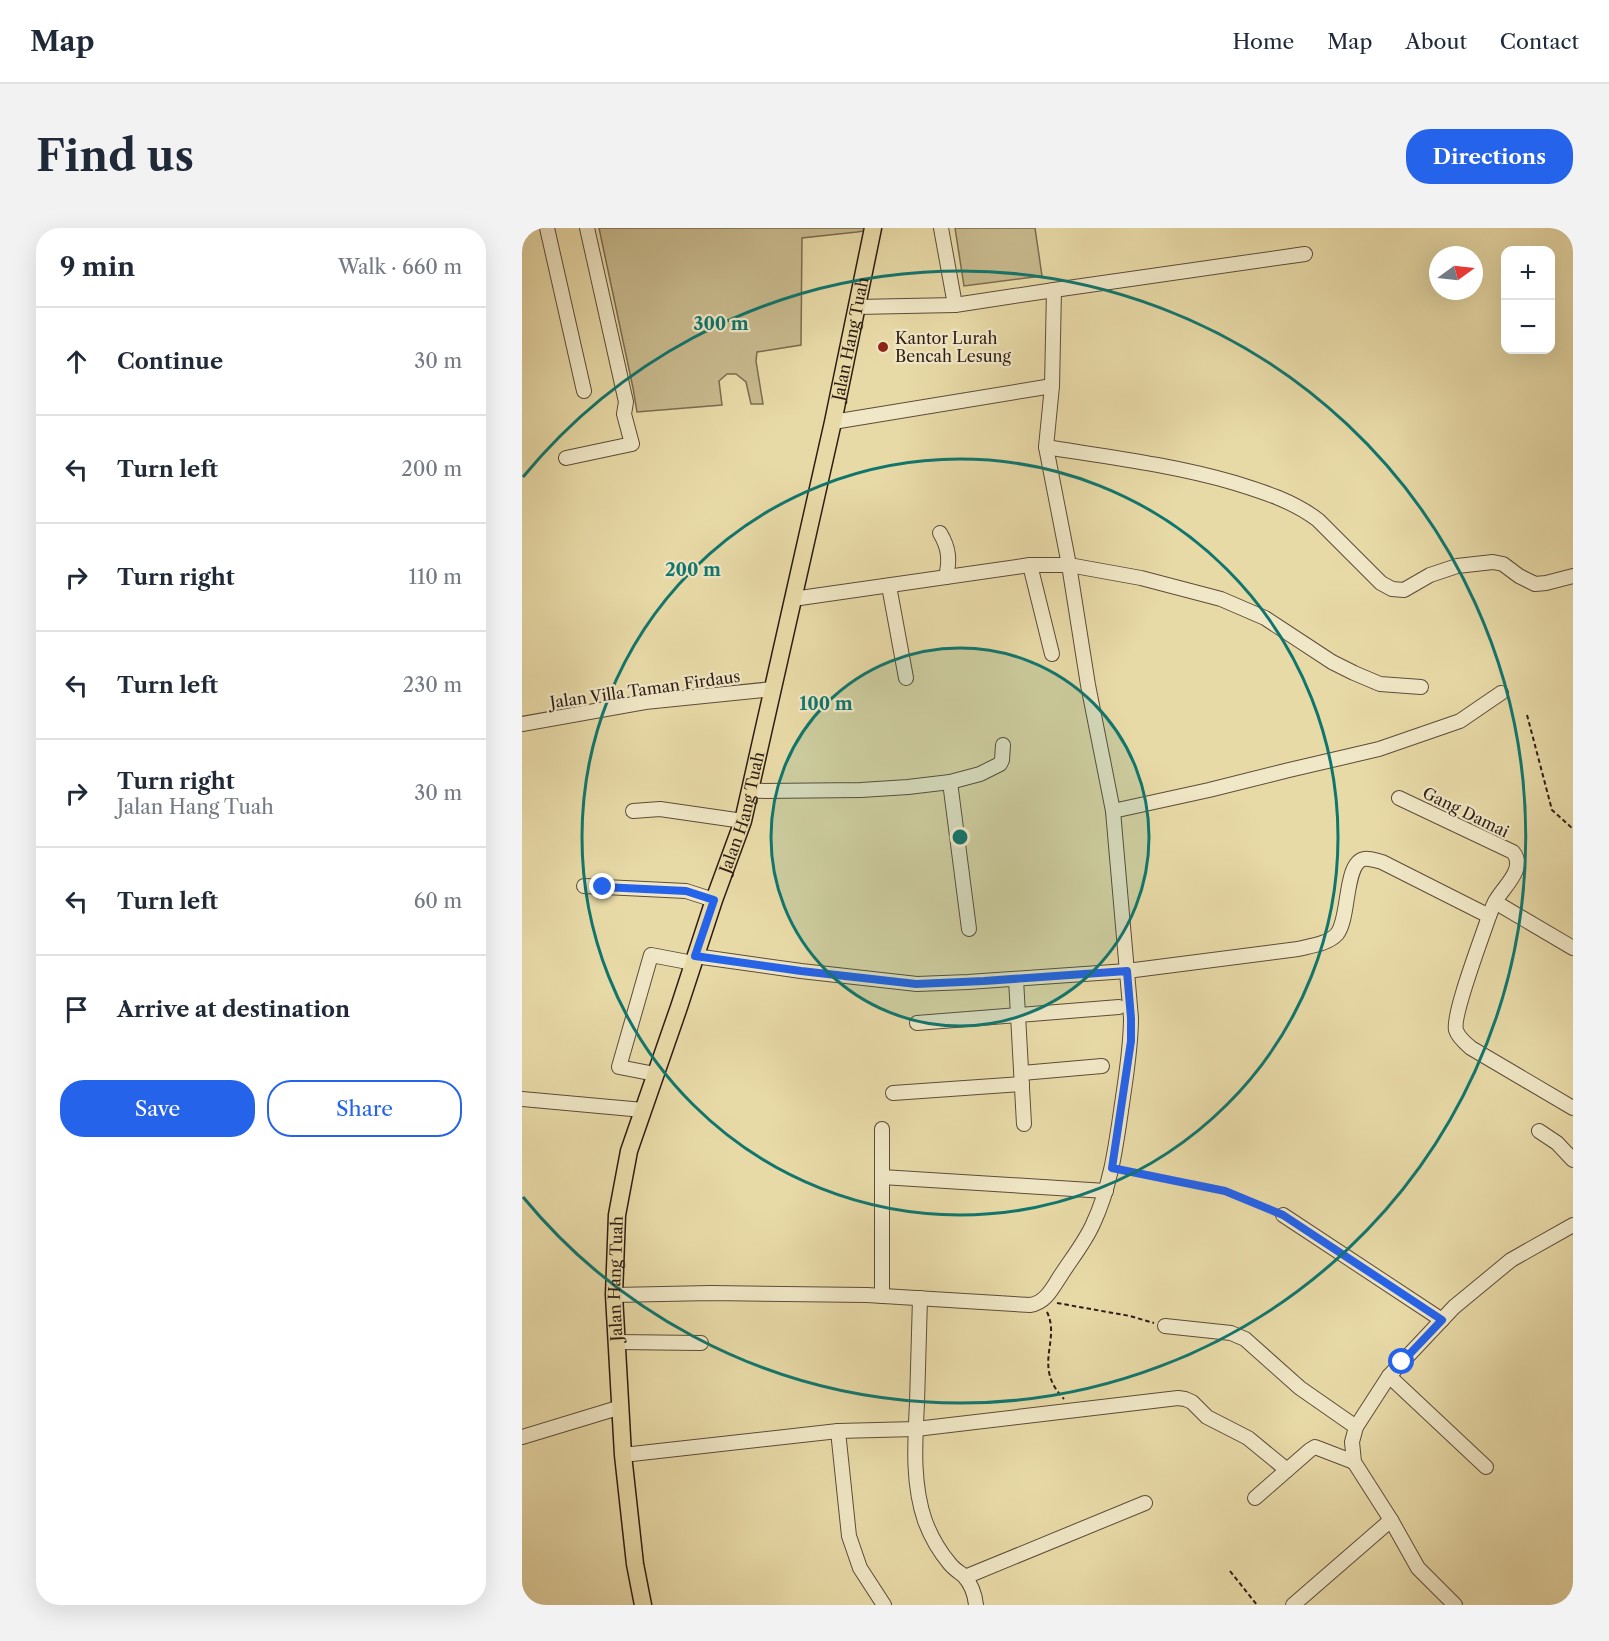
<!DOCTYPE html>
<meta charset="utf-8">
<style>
body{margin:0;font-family:"Libre Caslon Text",serif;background:#f2f2f3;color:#1f2937}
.controls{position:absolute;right:18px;top:18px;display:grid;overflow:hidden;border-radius:12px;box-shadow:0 6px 24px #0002}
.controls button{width:54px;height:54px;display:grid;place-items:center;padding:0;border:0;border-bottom:2px solid #e0e1e3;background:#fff;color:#1f2937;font:30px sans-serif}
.compass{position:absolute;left:907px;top:18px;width:54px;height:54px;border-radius:50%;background:#fff;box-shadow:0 6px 24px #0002;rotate:75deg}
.stop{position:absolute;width:18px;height:18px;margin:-14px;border:4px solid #2563eb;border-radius:50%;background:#fff}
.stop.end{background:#2563eb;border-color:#fff;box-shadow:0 2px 6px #0008}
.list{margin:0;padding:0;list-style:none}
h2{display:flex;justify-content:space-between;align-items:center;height:78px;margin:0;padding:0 24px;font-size:26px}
h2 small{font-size:20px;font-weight:400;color:#747a83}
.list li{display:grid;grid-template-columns:39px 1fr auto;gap:18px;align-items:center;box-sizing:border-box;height:108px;padding:0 24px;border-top:2px solid #e0e1e3}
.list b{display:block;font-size:22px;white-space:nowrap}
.list p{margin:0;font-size:20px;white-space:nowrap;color:#747a83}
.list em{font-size:20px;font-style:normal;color:#747a83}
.actions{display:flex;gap:12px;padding:18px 24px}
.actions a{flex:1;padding:14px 0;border:2px solid #2563eb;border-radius:24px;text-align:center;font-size:21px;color:#2563eb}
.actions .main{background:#2563eb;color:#fff}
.icon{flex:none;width:33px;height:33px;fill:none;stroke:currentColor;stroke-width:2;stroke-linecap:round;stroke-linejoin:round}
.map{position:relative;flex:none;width:1051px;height:1377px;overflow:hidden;border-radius:24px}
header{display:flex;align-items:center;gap:36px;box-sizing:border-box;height:84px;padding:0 30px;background:#fff;border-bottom:2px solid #e0e1e3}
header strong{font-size:28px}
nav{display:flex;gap:33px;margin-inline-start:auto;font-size:21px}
.intro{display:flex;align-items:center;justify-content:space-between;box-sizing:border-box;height:144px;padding:0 36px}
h1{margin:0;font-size:42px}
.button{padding:15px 27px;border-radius:24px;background:#2563eb;color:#fff;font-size:21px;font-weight:700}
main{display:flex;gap:36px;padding:0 36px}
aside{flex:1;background:#fff;border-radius:24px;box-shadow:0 6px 24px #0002}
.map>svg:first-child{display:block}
</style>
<header>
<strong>Map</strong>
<nav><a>Home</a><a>Map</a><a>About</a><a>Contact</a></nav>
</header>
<div class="intro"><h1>Find us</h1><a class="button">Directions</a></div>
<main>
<aside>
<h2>9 min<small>Walk · 660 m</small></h2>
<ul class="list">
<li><svg class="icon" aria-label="ahead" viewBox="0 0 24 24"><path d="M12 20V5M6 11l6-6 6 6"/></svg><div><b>Continue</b></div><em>30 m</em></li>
<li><svg class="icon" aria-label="left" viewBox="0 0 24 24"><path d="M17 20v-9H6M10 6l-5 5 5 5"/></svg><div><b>Turn left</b></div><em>200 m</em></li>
<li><svg class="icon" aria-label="right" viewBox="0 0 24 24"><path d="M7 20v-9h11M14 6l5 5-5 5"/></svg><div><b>Turn right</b></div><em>110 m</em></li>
<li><svg class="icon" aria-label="left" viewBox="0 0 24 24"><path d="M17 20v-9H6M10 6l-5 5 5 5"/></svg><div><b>Turn left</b></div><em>230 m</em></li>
<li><svg class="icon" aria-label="right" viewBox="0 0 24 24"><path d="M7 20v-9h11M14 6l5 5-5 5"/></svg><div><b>Turn right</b><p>Jalan Hang Tuah</p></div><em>30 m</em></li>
<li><svg class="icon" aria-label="left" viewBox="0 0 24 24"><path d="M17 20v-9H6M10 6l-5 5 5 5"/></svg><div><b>Turn left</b></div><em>60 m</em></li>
<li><svg class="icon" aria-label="arrive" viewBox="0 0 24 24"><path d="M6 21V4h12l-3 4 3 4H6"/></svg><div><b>Arrive at destination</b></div></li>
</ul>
<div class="actions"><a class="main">Save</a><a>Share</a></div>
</aside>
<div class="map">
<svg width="1051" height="1377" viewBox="0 0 1051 1377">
<rect width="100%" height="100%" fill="#e8daa7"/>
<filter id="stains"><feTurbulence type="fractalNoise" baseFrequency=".00333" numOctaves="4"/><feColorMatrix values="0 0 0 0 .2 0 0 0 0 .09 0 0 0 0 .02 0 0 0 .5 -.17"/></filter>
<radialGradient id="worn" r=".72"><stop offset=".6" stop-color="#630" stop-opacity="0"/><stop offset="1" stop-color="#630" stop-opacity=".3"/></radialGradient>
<g fill="#c8ba8e" stroke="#7b6c52" stroke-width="1.5">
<polygon points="77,0 344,0 341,3 335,4 280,10 279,117 235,124 234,133 241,176 229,176 224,154 214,146 205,146 197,153 200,177 115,184 111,160"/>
<polygon points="433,0 513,0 520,48 442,58"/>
</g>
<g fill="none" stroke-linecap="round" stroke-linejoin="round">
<defs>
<g id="minor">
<polyline points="25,0 62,163"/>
<polyline points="419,0 433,77"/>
<polyline points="532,62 783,26"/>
<polyline points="311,194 530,158"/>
<path d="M524,219C587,229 651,237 713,255C742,264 771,273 796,292L859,355L870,361L882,362L908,347L935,338L971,334L981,336L997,348L1013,356L1024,355L1051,348"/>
<polyline points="44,230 110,216 102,186 104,174 65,0"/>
<path d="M418,305C427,320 428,332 424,349"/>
<polyline points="508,337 530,426"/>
<polyline points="367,358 384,450"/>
<polyline points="271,371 508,337 547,337 619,350 699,371 743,390 810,434 832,445 858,456 899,459"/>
<polyline points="0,496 123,474 251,461"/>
<polyline points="428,554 447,701"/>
<polyline points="228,563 339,562 386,559 428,554 458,546 478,536 480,532 481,517"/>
<path d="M877,570L991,624C1005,641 980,660 973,674C970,679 969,684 967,688C961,707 930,787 934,802C936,809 943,815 949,820L1051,880"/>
<polyline points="111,583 138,581 221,593"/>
<polyline points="591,583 687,562 767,542 857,521 938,493 979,465"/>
<polyline points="62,658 164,663 192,672"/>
<polyline points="973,674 1051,720"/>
<path d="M173,728L279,743L395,756L446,754L605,743L776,721C788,718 806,716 815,706C828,690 822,635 842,631C847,630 855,633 860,634L967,688"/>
<polyline points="494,751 502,896"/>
<polyline points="395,795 597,779"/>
<polyline points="500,845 580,838"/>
<polyline points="133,846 97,839 129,727 171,735"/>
<polyline points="371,865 500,856"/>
<polyline points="0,871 121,882"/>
<polyline points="1017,903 1035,915 1051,932"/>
<polyline points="360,949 584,963"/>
<polyline points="761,987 920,1092"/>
<path d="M92,1067L189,1065L345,1067L508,1077C524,1075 531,1059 539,1047C550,1030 563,1014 571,996C589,958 594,917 600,876C604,848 609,819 609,790L591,583L566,457L547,337L524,219L530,158L532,62L433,77L334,79"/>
<polyline points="360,1068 360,901"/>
<path d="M398,1070C397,1105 396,1140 395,1175C393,1215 390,1255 403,1293C409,1309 417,1323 428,1336C432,1341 437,1344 442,1348C449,1356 453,1367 454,1377"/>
<polyline points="643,1098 709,1105 723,1111 778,1160 834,1199"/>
<polyline points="95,1114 179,1115"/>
<polyline points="867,1148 964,1239"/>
<polyline points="316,1203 327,1308 338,1340 362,1377"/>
<polyline points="0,1209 99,1179"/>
<polyline points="101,1227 316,1203 394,1201 656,1170 663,1171 670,1174 685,1189 726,1210 765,1242"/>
<polyline points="733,1270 788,1222 793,1219 832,1234"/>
<polyline points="443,1349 623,1275"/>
<polyline points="771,1377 869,1292"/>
<polyline points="933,1377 896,1340 869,1292 832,1234 830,1214 834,1199 867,1148 932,1079 989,1032 1051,997"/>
</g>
<g id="major">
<path id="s1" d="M121,1377L113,1336L101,1227L92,1067L95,987L107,923L157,779L192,672L221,593L311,194L351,0"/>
</g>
</defs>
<use href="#minor" stroke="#5c4c3a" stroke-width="16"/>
<use href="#major" stroke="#2e1d16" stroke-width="19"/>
<g stroke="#2e1d16" stroke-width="2" stroke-dasharray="4.5 3" stroke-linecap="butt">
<polyline points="1005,487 1030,582 1051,601"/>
<polyline points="601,942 703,963 749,982"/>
<polyline points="535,1075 608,1088 632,1095"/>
<path d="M525,1084C539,1113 510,1138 542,1171"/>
<polyline points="708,1343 735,1377"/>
</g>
<use href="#minor" stroke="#f0e7c6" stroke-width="14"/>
<use href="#major" stroke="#e8daa7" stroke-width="16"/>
</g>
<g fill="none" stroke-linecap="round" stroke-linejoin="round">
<polyline stroke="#2563eb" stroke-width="8" points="81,659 164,663 192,672 173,728 279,743 394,756 462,753 605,743 609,790 609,813 590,940 703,963 761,987 920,1092 880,1134"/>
</g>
<circle cx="438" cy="609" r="189" fill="#0f766e" fill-opacity=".12"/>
<g fill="none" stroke="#0f766e" stroke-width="3">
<circle cx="438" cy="609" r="189"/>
<circle cx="438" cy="609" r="378"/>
<path d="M1 249A566 566 0 1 1 1 969"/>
</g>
<circle fill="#8f2418" stroke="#f0e7c6" stroke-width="2" cx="361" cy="119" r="6"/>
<g text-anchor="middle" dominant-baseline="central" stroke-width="4.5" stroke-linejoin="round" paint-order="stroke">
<g font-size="16" fill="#2e1d16" stroke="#f0e7c6">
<text stroke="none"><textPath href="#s1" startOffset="1300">Jalan Hang Tuah</textPath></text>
<text transform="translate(123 461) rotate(-8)">Jalan Villa Taman Firdaus</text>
<text stroke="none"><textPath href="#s1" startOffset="814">Jalan Hang Tuah</textPath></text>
<text transform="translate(944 584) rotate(26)">Gang Damai</text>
<text stroke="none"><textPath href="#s1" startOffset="328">Jalan Hang Tuah</textPath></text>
</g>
<g font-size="16" fill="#2e1d16" stroke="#f0e7c6" text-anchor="start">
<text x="373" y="110">Kantor Lurah<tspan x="373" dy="18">Bencah Lesung</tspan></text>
</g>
</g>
<circle cx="438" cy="609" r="9" fill="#0f766e" stroke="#f0e7c6" stroke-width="3"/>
<g font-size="18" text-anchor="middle" font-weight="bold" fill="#0f766e" stroke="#f0e7c6" stroke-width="4.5" stroke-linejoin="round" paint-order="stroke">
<text x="199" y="102">300 m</text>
<text x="171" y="348">200 m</text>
<text x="304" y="482">100 m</text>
</g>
<rect width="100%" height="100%" filter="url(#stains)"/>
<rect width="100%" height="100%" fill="url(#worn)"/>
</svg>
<div class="controls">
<button>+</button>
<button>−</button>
</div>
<svg class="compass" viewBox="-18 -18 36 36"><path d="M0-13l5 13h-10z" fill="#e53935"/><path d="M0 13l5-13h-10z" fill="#747a83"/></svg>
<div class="stop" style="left:880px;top:1134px"></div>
<div class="stop end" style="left:81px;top:659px"></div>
</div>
</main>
